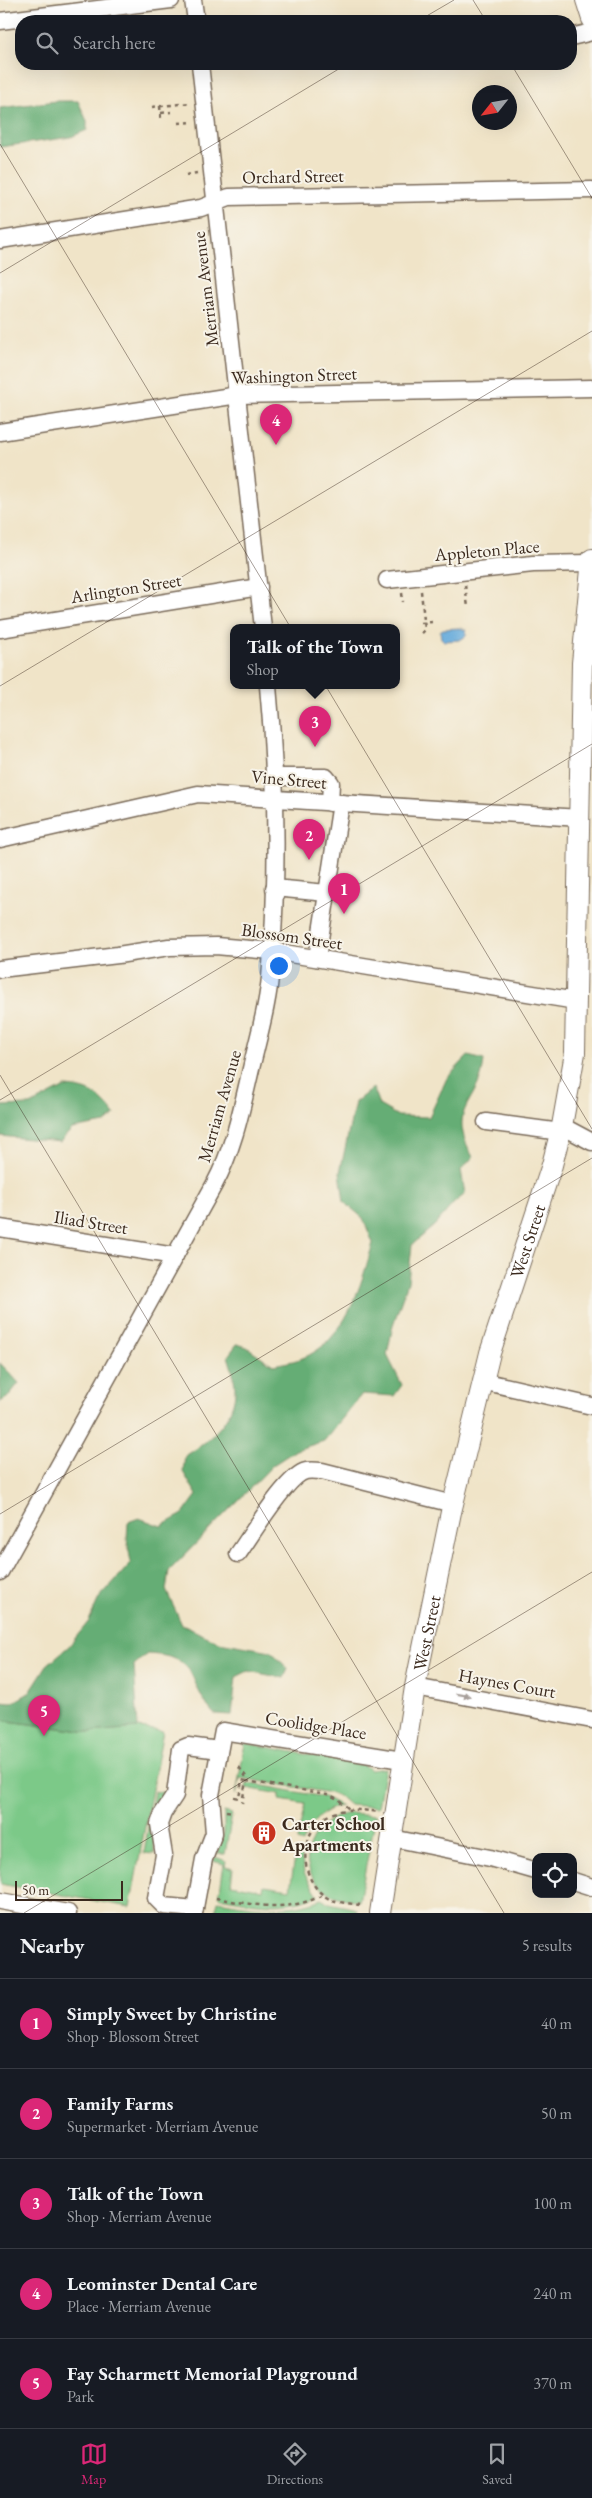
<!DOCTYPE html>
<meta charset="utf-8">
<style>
body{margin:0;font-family:"EB Garamond",serif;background:#242831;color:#f1f3f6}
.controls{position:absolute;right:15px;bottom:15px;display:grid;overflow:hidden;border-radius:10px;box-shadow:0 5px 20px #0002}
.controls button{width:45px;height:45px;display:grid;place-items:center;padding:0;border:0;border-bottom:1px solid #363941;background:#171b24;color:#f1f3f6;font:25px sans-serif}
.compass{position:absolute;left:472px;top:85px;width:45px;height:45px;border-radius:50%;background:#171b24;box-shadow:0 5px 20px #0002;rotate:239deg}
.scale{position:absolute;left:15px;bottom:12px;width:108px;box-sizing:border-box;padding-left:5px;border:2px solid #3b2a1e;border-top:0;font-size:14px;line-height:18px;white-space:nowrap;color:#3b2a1e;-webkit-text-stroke:4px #f7f3e8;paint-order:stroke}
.you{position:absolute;left:278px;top:965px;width:18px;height:18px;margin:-12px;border:4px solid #fff;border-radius:50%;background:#1a73e8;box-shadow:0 0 0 8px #1a73e833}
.badge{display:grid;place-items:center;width:32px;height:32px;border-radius:50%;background:#db2777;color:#fff;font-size:16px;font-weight:700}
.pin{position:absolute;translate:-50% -41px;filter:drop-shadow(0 1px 2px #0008)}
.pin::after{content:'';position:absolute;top:26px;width:18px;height:15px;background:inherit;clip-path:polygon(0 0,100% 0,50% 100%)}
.popup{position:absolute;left:230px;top:624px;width:170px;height:65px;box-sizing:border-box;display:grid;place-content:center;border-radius:10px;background:#171b24;filter:drop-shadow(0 1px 4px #0005);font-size:16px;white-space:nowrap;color:#9ea1a6}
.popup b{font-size:19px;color:#f1f3f6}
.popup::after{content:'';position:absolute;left:50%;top:100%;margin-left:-10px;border:10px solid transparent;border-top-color:#171b24}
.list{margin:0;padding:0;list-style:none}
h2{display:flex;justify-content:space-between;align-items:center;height:65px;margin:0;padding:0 20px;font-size:21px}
h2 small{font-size:16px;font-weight:400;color:#9ea1a6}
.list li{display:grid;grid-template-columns:32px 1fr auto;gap:15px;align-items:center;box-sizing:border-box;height:90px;padding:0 20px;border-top:1px solid #363941}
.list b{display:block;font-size:19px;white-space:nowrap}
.list p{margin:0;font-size:16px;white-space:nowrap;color:#9ea1a6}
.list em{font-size:16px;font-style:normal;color:#9ea1a6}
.icon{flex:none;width:28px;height:28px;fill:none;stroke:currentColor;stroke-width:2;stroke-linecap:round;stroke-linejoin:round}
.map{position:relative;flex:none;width:592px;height:1913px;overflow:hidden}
.search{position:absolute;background:#171b24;box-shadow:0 5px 20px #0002;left:15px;right:15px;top:15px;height:55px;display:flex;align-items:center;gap:12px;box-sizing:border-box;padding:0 18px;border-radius:20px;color:#9ea1a6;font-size:19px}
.sheet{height:515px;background:#171b24}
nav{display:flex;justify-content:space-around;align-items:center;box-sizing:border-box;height:70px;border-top:1px solid #363941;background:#171b24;font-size:14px;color:#9ea1a6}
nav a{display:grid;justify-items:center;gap:2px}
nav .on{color:#db2777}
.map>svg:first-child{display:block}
</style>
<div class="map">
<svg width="592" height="1913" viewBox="0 0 592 1913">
<rect width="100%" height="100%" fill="#f7f3e8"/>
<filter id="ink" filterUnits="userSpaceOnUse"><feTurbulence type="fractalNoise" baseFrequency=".02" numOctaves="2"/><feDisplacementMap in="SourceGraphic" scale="10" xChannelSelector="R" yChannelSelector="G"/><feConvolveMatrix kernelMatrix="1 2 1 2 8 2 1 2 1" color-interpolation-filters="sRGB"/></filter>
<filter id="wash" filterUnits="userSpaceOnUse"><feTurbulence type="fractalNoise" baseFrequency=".0096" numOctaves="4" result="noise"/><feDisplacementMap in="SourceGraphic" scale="20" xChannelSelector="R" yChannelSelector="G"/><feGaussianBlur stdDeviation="1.12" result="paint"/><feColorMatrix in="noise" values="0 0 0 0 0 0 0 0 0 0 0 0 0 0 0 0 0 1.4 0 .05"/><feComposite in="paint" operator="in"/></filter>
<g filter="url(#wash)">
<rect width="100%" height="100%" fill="#f0e4c8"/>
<g fill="#7cc988" stroke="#5c7a53">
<polygon points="0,1720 89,1732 138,1728 163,1731 130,1907 0,1884"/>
<polygon points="245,1743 363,1765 371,1770 385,1768 378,1807 349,1805 339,1796 331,1793 240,1778 236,1795"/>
<path d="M247,1783L324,1797L341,1806C321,1809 309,1825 303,1843L297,1841L305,1804L280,1800V1794L246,1788Z"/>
<polygon points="154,1791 165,1793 154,1814 154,1854 144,1853"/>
<polygon points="224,1812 232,1814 225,1854 217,1854 224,1833"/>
<path d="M350,1813L376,1815L359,1901C348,1899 335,1898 326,1891C290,1865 311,1819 350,1813Z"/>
<path d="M296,1851L301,1852L304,1873L318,1895C284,1910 254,1903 219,1897L224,1864L213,1861L215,1857L226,1861L225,1866L233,1868L231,1884L263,1890L264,1885L290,1889Z"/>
<path d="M322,1899L329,1903L357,1909V1913H215L218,1901C254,1907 287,1913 322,1899Z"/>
</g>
<g fill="#65ad74" stroke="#506c49">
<polygon points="56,101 78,101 87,121 87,130 71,137 0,147 0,108"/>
<path d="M468,1056L484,1060C481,1104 444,1106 473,1157L461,1170L465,1194L453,1204L435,1225L412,1245L408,1282L393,1325L387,1355L402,1385L394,1396L362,1394L324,1441L296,1450L273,1465L169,1571L166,1590L182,1625L219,1642L271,1651L288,1669L284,1678L248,1671L236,1677L232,1715L214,1714C184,1680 203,1657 147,1654L134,1665L138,1728L89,1732L0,1720V1702L12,1703L29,1693L47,1665L69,1646L89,1621L99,1598L131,1563L127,1539L128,1522L139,1518L161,1526L183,1514L197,1495L183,1472L185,1456C212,1440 241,1413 234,1379C233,1371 230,1363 228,1356L237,1344L247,1347L273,1365C282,1363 291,1362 300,1359C346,1343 361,1285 373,1243L363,1218L344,1202L340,1172L355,1102L373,1088L379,1105L398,1116L429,1117L447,1078Z"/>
<path d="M65,1087C90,1088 101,1096 115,1115L105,1123L72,1129L60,1142L0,1136V1106L30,1105Z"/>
<polygon points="0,1363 19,1383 7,1398 0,1402"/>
</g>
<polygon fill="#65aadb" stroke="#506a7c" points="460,628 466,630 466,636 460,640 444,641 441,638 440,631 443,629"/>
</g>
<g filter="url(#ink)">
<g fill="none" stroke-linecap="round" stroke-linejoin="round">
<defs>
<g id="minor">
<polyline points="193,0 196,21"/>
<polyline points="0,21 171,0"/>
<polyline points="571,37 592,32"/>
<polyline points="200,64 263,628"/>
<polyline points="0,240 201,208 229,197 592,190"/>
<polyline points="0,432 238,395 592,388"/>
<polyline points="387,580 533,564 591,563"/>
<polyline points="0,629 259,587"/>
<polyline points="275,777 326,777 331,783 330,803"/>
<polyline points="0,839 198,794 580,818"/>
<polyline points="274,888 327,893"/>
<polyline points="317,958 341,803"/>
<polyline points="0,969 118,955 169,947 216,946 272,951 576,1001"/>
<polyline points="486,1122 561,1132"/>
<polyline points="562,1126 592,1142"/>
<polyline points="0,1228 175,1256"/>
<polyline points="482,1381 592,1406"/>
<path d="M238,1554C251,1536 287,1475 306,1471C311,1470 317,1471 322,1471L453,1504"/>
<path d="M0,1572L214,1185C233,1150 241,1112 250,1073C258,1038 269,1002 271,966C278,872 277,779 268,686"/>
<polyline points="415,1687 592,1720"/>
<polyline points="392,1838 490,1858 536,1871"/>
<polyline points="573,1881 592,1887"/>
<polyline points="0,1901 68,1913"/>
<polyline points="195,1909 164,1906 156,1898 164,1855 159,1824 163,1813 175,1795 181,1749 188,1746 219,1750"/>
<polyline points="194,1913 204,1859 214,1833 211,1795 223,1731 402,1760"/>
</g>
<g id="major">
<polyline points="586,0 592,19"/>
<path id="s1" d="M380,1913L415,1687L451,1512L490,1353L552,1165L562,1126L575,1053L582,663L592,559"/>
</g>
</defs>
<use href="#minor" stroke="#7a6b5a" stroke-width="19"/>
<use href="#major" stroke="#7a6b5a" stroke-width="22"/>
<g stroke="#7a6b5a" stroke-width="2.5" stroke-dasharray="4 4" stroke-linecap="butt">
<polyline points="160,106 161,119"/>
<polyline points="152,107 190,103"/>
<polyline points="161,113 171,112"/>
<polyline points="178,123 192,122"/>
<polyline points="186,175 197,173"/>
<polyline points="465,585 468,607"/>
<polyline points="421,591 425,630 422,633"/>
<polyline points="402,593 403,602"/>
<polyline points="421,623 432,622"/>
<polyline points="239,1767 249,1781"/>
<polyline points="246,1781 327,1794 338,1799 350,1810"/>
<polyline points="234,1797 239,1798 242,1780 246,1781 242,1803"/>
<polyline points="226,1811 234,1812"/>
<polyline points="296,1847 305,1848"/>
<path d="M216,1898C254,1905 288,1913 323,1895"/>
<path d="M360,1905C349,1903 335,1903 326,1897C298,1878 298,1831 329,1815C345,1807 362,1810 379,1812"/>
</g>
<use href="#minor" stroke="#fff" stroke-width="16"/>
<use href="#major" stroke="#fff" stroke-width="20"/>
</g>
<defs><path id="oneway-solid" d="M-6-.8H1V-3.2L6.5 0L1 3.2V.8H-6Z" transform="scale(1.25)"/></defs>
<use fill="#a79f9a" href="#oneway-solid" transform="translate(463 1695) rotate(10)"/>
</g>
<path fill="none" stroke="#3b2a1e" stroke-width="1" stroke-opacity="0.45" d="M473,0L486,21M418,21L454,0M511,64L592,198M0,144L592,1129M0,273L347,64M0,686L592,331M0,1075L504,1913M0,1100L592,744M0,1514L592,1158M24,1913L592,1572"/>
<defs>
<symbol id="building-disc" viewBox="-11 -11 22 22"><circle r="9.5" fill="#c8321e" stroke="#f7f3e8"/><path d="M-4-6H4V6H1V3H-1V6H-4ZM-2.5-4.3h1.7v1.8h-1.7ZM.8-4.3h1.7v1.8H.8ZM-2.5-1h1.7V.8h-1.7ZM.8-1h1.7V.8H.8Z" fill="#fff"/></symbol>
</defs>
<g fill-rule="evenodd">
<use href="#building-disc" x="250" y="1819" width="28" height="28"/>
</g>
<g text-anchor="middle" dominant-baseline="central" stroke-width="4" stroke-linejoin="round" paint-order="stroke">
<g font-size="18" fill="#3b2a1e" stroke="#f7f3e8">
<text transform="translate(293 176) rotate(-1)">Orchard Street</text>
<text transform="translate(205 289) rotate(-97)">Merriam Avenue</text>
<text transform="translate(294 375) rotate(-2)">Washington Street</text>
<text transform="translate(487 550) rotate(-5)">Appleton Place</text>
<text transform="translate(126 588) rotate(-9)">Arlington Street</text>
<text transform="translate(289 779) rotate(5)">Vine Street</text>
<text transform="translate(292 936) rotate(8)">Blossom Street</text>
<text transform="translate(219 1106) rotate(-74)">Merriam Avenue</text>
<text transform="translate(91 1222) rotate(9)">Iliad Street</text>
<text stroke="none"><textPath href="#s1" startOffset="689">West Street</textPath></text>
<text stroke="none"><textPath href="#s1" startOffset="284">West Street</textPath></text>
<text transform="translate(507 1683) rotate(10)">Haynes Court</text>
<text transform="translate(316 1725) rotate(9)">Coolidge Place</text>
</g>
<g font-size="18" font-weight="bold" fill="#3b2a1e" stroke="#f7f3e8" text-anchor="start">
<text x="282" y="1823">Carter School<tspan x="282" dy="21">Apartments</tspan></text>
</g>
</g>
</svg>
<div class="controls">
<button><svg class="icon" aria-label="locate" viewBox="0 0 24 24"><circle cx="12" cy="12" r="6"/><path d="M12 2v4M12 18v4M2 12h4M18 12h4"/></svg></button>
</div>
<svg class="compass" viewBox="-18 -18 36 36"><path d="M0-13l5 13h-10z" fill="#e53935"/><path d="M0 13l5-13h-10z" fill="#9ea1a6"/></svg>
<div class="scale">50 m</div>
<div class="you"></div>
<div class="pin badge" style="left:344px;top:914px">1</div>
<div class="pin badge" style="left:309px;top:860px">2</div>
<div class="pin badge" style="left:315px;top:747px">3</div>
<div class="popup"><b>Talk of the Town</b>Shop</div>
<div class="pin badge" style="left:276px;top:445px">4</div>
<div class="pin badge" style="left:44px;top:1736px">5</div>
<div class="search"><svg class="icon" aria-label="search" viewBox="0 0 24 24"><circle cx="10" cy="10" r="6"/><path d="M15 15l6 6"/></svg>Search here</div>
</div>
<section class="sheet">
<h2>Nearby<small>5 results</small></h2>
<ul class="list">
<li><span class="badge">1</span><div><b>Simply Sweet by Christine</b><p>Shop · Blossom Street</p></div><em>40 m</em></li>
<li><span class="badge">2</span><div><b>Family Farms</b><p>Supermarket · Merriam Avenue</p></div><em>50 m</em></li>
<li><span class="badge">3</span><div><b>Talk of the Town</b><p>Shop · Merriam Avenue</p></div><em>100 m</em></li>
<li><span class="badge">4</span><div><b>Leominster Dental Care</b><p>Place · Merriam Avenue</p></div><em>240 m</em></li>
<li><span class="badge">5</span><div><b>Fay Scharmett Memorial Playground</b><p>Park</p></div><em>370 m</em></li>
</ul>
</section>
<nav>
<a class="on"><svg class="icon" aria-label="map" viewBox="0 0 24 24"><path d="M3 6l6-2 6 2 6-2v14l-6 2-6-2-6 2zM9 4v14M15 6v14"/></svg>Map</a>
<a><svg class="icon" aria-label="directions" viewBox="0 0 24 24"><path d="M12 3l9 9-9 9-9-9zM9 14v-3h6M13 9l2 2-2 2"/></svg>Directions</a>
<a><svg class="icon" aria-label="saved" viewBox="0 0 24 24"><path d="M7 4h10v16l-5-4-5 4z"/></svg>Saved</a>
</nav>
